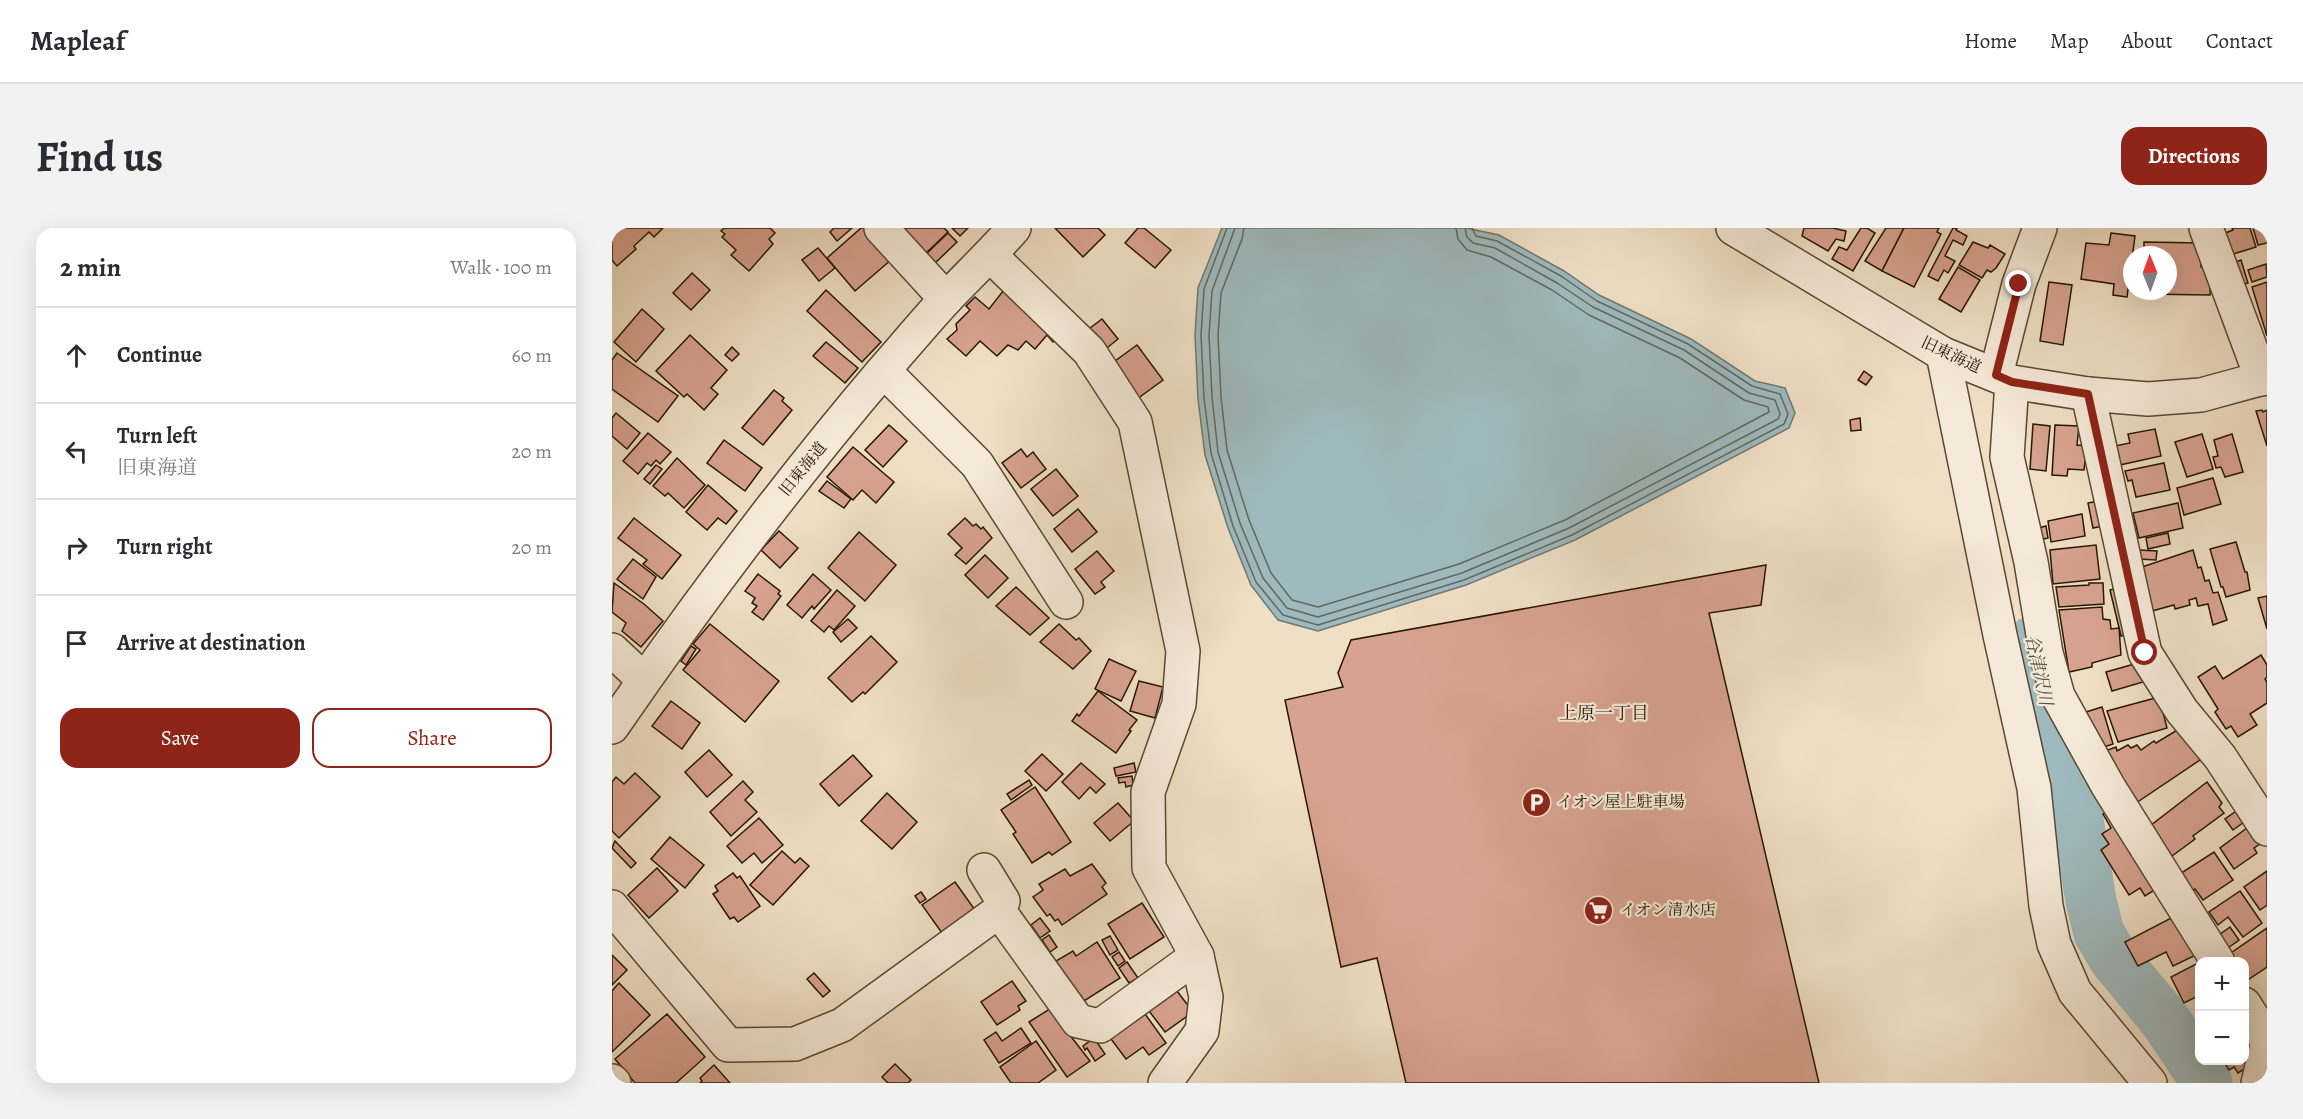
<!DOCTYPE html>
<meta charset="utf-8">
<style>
body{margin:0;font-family:Alegreya,"Noto Serif JP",serif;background:#f2f2f3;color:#2b2b33}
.controls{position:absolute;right:18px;bottom:18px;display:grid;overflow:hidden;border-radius:12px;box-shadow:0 6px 24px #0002}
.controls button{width:54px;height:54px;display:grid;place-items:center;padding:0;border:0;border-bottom:2px solid #e1e1e2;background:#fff;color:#2b2b33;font:30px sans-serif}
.compass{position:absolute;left:1511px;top:18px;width:54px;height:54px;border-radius:50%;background:#fff;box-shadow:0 6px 24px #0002;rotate:359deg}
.stop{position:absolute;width:18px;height:18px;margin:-14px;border:4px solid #8f2418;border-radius:50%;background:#fff}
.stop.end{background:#8f2418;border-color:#fff;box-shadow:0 2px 6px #0008}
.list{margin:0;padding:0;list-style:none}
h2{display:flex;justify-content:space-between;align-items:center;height:78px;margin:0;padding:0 24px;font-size:26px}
h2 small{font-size:20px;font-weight:400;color:#7c7c81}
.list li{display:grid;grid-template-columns:39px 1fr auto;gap:18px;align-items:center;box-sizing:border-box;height:96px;padding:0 24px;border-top:2px solid #e1e1e2}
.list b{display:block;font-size:22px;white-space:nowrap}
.list p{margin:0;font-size:20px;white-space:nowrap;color:#7c7c81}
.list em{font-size:20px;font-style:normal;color:#7c7c81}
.actions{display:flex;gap:12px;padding:18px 24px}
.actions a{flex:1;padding:14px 0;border:2px solid #8f2418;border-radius:18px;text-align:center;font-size:21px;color:#8f2418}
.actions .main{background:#8f2418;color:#fff}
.icon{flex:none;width:33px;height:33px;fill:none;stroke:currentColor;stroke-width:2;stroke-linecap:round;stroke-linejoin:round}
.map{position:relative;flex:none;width:1655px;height:855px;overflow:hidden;border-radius:18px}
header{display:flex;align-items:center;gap:36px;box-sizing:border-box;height:84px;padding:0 30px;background:#fff;border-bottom:2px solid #e1e1e2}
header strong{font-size:28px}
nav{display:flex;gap:33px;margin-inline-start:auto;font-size:21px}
.intro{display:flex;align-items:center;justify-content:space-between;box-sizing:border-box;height:144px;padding:0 36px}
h1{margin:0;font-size:42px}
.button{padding:15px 27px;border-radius:18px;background:#8f2418;color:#fff;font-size:21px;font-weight:700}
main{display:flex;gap:36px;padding:0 36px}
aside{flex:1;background:#fff;border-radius:18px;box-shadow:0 6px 24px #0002}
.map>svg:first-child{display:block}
</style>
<header>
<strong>Mapleaf</strong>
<nav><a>Home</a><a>Map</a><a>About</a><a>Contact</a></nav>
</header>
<div class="intro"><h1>Find us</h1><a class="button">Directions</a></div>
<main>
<aside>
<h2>2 min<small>Walk · 100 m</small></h2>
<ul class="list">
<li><svg class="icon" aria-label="ahead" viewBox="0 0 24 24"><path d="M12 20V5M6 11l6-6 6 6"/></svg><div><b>Continue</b></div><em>60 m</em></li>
<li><svg class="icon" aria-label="left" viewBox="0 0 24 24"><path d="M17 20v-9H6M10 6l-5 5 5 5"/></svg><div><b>Turn left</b><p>旧東海道</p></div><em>20 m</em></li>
<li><svg class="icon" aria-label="right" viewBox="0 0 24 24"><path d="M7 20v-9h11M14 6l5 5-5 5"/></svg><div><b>Turn right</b></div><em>20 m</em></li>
<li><svg class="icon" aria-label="arrive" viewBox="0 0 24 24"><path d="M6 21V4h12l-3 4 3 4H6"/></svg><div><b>Arrive at destination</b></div></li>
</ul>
<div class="actions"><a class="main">Save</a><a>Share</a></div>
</aside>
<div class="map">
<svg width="1655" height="855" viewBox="0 0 1655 855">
<rect width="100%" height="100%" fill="#efdfc5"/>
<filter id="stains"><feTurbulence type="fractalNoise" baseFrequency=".00333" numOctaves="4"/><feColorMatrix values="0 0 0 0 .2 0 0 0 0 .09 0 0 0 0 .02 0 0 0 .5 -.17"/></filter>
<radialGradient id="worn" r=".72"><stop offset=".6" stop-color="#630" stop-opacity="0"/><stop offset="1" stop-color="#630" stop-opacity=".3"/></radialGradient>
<polygon fill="#9ebabe" stroke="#6e7972" stroke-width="1.5" points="610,0 854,0 887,7 952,43 987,67 1079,111 1143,153 1173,160 1183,185 1177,200 963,312 854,357 706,403 666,392 639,357 616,300 593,227 586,171 583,107 586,60"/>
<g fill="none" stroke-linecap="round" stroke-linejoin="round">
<g stroke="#62685f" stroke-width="1.5">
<polyline points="615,0 592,61 589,107 592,170 599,225 621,298 644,354 671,387 706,397 852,352 960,307 1172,196 1176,186 1168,166 1140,158 1076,116 985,73 949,48 885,13 864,8 860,0"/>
<polyline points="623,0 600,63 597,107 600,169 606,224 628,295 651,350 675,380 706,389 850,345 957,300 1166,191 1168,186 1163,172 1137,165 1072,122 981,79 945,55 883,20 861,15 855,9 853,0"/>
<polyline points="632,0 630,11 609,65 606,107 609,169 615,222 637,292 659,345 680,372 706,379 847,336 953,292 1157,184 1156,179 1132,172 1068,130 977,87 940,62 879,29 855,22 846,11 844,0"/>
</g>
<polyline stroke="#9ebabe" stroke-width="51" points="1421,413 1439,501 1463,572 1479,673 1487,705 1501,729 1555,795 1595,855"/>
</g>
<g fill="#d7a28f" stroke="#271700" stroke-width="1.5">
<polygon points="0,0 51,0 42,9 37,4 22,18 24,21 5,38 0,32"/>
<polygon points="112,0 158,0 163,5 157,11 161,16 137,43 119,27 124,22 110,9 113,6 109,3"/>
<polygon points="222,0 240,0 225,13 218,4"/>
<polygon points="249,0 254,0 280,31 243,63 215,30"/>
<polygon points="287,0 332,0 336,4 311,28"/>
<polygon points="340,0 356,0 348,8"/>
<polygon points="443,0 486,0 493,7 471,29"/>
<polygon points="526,0 532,0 559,22 543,40 513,15"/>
<polygon points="1192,0 1221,0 1234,3 1232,13 1224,11 1216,23 1190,8"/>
<polygon points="1249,0 1255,0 1263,5 1241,43 1220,31 1227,19 1235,22"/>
<polygon points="1274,0 1292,0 1270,43 1253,33"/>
<polygon points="1292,0 1327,0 1325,4 1329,6 1302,59 1270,43"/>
<polygon points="1341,0 1345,0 1344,2 1355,8 1351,17 1341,12 1333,28 1343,33 1336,45 1332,42 1326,53 1316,48"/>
<polygon points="1620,0 1638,0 1644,19 1618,27 1611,6 1621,2"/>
<polygon points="1641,0 1655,0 1655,15 1646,17"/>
<polygon points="336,5 345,14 321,37 312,28"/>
<polygon points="1499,5 1523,8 1515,69 1501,67 1502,56 1469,51 1474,15 1497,17"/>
<polygon points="1361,14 1376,20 1378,17 1393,26 1384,40 1379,44 1375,42 1370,50 1347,37"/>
<polygon points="1532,14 1590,15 1589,39 1599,38 1598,67 1531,66 1531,63 1556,63 1556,27 1532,27"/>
<polygon points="206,20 223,40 207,53 190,32"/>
<polygon points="1629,32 1636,55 1628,57 1621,35"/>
<polygon points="1654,36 1655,49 1640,54 1636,42"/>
<polygon points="1346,39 1368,52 1349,84 1327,71"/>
<polygon points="80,45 98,62 79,82 61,65"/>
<polygon points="1437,54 1460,57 1451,117 1428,113"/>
<polygon points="1655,54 1655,108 1640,59"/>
<polygon points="395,58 447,109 441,114 435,107 423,121 414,113 406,122 396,117 385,128 368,113 354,128 335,111 345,102 344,96 358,82 354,78 363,69 377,81"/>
<polygon points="214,62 269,114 250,134 195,83"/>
<polygon points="30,81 52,101 24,134 2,114"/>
<polygon points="490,91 506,111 485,128 469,107"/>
<polygon points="78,107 115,142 99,160 106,166 92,182 75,166 72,169 44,143"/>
<polygon points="214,114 246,140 233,155 201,128"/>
<polygon points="525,117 551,152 525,171 499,136"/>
<polygon points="120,119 127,126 120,133 113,127"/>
<polygon points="5,125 66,168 46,194 0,161 0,132"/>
<polygon points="1252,143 1260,149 1254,157 1246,152"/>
<polygon points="162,162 172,170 170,173 180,182 151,217 130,200"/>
<polygon points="1650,182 1651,184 1655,182 1655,218 1644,183"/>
<polygon points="4,185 28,205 15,221 0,208 0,190"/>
<polygon points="1248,190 1249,202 1239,203 1238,192"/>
<polygon points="1421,196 1438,198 1434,243 1418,241"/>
<polygon points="277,197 295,213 271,239 253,222"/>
<polygon points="1443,197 1467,198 1465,217 1475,218 1472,242 1456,241 1455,248 1440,247"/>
<polygon points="1543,201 1549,228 1503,238 1498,219 1518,215 1516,206"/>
<polygon points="36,205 59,224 48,236 44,232 39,238 35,235 26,246 11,233"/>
<polygon points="1590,206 1601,241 1575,249 1563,214"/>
<polygon points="1620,206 1631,244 1613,249 1609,239 1604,240 1601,229 1606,228 1602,212"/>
<polygon points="112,212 150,240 133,263 95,235"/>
<polygon points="241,219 282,254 264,275 250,262 241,272 215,249"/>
<polygon points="409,221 415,229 421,224 434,241 409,260 390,235"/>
<polygon points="65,230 93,257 72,280 56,265 53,268 41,258"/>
<polygon points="1552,235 1558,262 1524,269 1520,252 1516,253 1513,243"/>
<polygon points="44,237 50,241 38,256 32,251"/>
<polygon points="444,241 466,268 441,288 419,261"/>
<polygon points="1601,250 1609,276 1572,287 1565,260"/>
<polygon points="215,253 239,271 232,280 207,263"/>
<polygon points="96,257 125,283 114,296 106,290 95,302 74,284"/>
<polygon points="1491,272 1496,297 1481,300 1476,275"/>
<polygon points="1566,275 1571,300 1527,310 1521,285"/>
<polygon points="466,281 485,304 460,324 442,301"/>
<polygon points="1470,286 1473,308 1439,314 1436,293"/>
<polygon points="22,290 69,327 50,351 31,336 35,332 6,310"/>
<polygon points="353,290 361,298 364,296 369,301 371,299 380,310 354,336 343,327 350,320 336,306"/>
<polygon points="1434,298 1436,310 1428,312 1426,300"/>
<polygon points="167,303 186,320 168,340 149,322"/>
<polygon points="247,304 284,337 253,373 216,340"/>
<polygon points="1556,305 1558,316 1536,321 1534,310"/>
<polygon points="1624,314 1633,344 1635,344 1638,362 1614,369 1611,359 1609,359 1598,321"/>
<polygon points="1484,317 1488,351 1441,356 1438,322"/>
<polygon points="1527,322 1545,323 1544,332 1526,331"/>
<polygon points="1581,322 1586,340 1589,339 1593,353 1597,352 1601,365 1606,364 1615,392 1601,397 1596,376 1586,378 1584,370 1577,372 1578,377 1563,381 1562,377 1540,383 1524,341"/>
<polygon points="485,323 502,343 489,354 493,359 483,366 463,341"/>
<polygon points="373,327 396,350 376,370 353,347"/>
<polygon points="21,331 44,349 31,371 5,351"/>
<polygon points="1154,337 1149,377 1097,385 1207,855 794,855 765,730 729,739 673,472 731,459 726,445 739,412"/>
<polygon points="146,346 168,363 166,366 169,368 151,392 140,384 145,378 140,375 143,370 133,363"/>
<polygon points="201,346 219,362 202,381 200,378 190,390 175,377"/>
<polygon points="2,355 32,376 51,393 29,419 10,403 14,395 0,384"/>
<polygon points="1477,355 1491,355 1492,376 1447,379 1444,359 1477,357"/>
<polygon points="404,359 437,390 418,407 384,378"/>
<polygon points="1509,359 1520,405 1509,408 1498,362"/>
<polygon points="225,362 243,378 222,402 217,398 212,404 199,393"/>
<polygon points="1655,368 1655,401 1646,370"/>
<polygon points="1490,379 1491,391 1498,392 1499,401 1507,400 1509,427 1480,435 1480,439 1457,444 1447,382"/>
<polygon points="236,391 245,400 229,414 221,404"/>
<polygon points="98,396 167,453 133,494 71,442 88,422 81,416"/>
<polygon points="447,396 464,412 467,410 479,423 461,441 428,414"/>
<polygon points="259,408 285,434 253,466 251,464 240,474 216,450"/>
<polygon points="79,418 84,421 74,437 69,433"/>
<polygon points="1649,427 1655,437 1655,449 1653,451 1655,454 1655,475 1638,486 1645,497 1626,509 1619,498 1614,501 1603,484 1606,481 1586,449 1603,438 1611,451"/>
<polygon points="497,431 524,443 509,473 483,461"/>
<polygon points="1526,435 1531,454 1500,463 1494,444"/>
<polygon points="527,453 551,459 543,490 518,483"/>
<polygon points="486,463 525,492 517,502 519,503 504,525 460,493 465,486 467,488"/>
<polygon points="1547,469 1555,500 1506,514 1495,483"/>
<polygon points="59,473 88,495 70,521 40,498"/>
<polygon points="1490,479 1501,516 1489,520 1484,514 1474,484"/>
<polygon points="1567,501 1591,524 1585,528 1588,532 1524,575 1501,539 1504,537 1493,523 1504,519 1505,523 1516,517 1519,520 1525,517 1529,522 1542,513 1544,515"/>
<polygon points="97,522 120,547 95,569 73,544"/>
<polygon points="430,526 451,546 434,563 413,543"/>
<polygon points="241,527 260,548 227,578 208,556"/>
<polygon points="469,535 493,556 484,565 478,559 467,571 450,554"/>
<polygon points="522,535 524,544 504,548 502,540"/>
<polygon points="23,545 48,569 7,610 0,603 0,554 4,549 12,556"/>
<polygon points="520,548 521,557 514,559 513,554 507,555 506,550"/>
<polygon points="417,552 420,557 399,572 395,566"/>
<polygon points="131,553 141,564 133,572 145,584 119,608 98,584"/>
<polygon points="1595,554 1610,575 1607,579 1612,585 1581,608 1583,611 1560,628 1538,598"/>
<polygon points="423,559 459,614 440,627 437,624 420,635 401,606 404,604 389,582"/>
<polygon points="275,565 305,594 280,621 249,593"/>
<polygon points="506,575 522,593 498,613 482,595"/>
<polygon points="1505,577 1552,656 1533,668 1528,660 1517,667 1489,622 1497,616 1490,606 1499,600 1491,586"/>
<polygon points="1630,579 1639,589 1621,602 1613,591"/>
<polygon points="147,590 171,617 150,635 142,625 130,635 115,618"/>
<polygon points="1639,597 1651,614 1642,620 1645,625 1622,641 1608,620"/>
<polygon points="58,609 92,637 73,660 39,631"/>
<polygon points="3,613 24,635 19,640 0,620"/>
<polygon points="170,623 183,635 188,630 197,638 161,677 138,657"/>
<polygon points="1602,624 1621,652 1591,672 1583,661 1574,666 1563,649"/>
<polygon points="480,636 494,655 490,659 495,666 450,697 446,691 443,693 438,686 435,688 421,669 431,662 427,656 453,641 458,648"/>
<polygon points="45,640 66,663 37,690 16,667"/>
<polygon points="1655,643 1655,677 1648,682 1632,659"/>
<polygon points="121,645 125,650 128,648 148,678 126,694 122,689 118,691 101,666 106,663 103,658"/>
<polygon points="343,654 363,682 330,705 310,677"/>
<polygon points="1628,663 1650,695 1631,709 1616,689 1606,697 1597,684"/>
<polygon points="309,664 314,671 308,675 303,668"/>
<polygon points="530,675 552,709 518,731 496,696"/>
<polygon points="1563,688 1584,727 1561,738 1554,724 1526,738 1513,714"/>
<polygon points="428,690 438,703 428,710 419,697"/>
<polygon points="1618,699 1627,712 1616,720 1607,707"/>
<polygon points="1655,700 1655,739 1634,753 1632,751 1632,734 1620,734 1616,727"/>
<polygon points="437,707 445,719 438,724 430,712"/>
<polygon points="498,708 506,722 498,727 490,712"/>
<polygon points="485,714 508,750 472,773 469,768 466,769 444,733 461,723 464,728"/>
<polygon points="507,724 513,733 506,738 500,729"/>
<polygon points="0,727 15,742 0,757"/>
<polygon points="515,734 526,750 517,755 507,740"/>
<polygon points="1588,734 1588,767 1572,775 1559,749"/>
<polygon points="202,745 218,763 211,769 195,751"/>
<polygon points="400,753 414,773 406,778 408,782 385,797 369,774"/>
<polygon points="7,755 38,787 0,824 0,763"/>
<polygon points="565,763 581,784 553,804 534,779 555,764 559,768"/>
<polygon points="444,777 454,802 478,833 455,849 417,794"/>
<polygon points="528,779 554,815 537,827 531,819 514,831 493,803"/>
<polygon points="55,786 93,829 64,855 23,855 3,831"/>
<polygon points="409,800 419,815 387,835 372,812 384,804 390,813"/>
<polygon points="482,810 493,826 483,833 475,820 473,822 471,818"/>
<polygon points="1632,811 1640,829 1632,834 1634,840 1626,845 1622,839 1617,842 1611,832 1632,832"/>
<polygon points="424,813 444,842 426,855 399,855 388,839"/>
<polygon points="283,836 299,852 296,855 276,855 270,849"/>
<polygon points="102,837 118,855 88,855 90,853 88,850"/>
</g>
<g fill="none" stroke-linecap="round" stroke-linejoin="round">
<defs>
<g id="minor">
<polyline points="269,0 334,71"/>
<polyline points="1121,0 1331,126 1400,154 1476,166 1536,171 1589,167 1655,149"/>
<polyline points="1594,0 1650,151"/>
<polyline points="378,27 477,123 523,194 571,423 567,476 536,564 537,640 585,728 594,769 590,803 553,855"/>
<polyline points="1331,126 1388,407 1422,560 1434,678 1442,716 1463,764 1538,855"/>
<polyline points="272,143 365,236 454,374"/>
<polyline points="1384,147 1407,56 1428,0"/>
<polyline points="1400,154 1395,229 1419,334 1434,425 1446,468 1496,558 1606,734"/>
<polyline points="1476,166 1533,425 1570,483 1608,529 1655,601"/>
<polyline points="0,422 32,452"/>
<path d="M0,499C84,377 174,257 270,144C291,120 311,96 333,72C356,48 380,25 402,0"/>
<polyline points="372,642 391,673 387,683 466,793 488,798 585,728"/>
<polyline points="0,679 116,817 183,816 230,797 387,683"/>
<polyline points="1632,776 1655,812"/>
<polyline points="0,853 2,855"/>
<polyline points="1646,855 1655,817"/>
</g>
</defs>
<use href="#minor" stroke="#594931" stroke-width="36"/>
<use href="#minor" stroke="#f5ead9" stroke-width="33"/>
</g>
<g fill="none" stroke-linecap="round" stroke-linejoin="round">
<polyline stroke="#8f2418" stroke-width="8" points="1407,56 1384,147 1400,154 1476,166 1533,425"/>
</g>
<defs>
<symbol id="parking-disc" viewBox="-11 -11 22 22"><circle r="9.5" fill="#8f2418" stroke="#f5ead9"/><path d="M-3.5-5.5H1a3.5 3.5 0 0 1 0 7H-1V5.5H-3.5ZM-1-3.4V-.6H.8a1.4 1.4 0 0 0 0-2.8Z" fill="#fff"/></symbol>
<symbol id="supermarket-disc" viewBox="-11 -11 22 22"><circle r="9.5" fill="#8f2418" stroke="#f5ead9"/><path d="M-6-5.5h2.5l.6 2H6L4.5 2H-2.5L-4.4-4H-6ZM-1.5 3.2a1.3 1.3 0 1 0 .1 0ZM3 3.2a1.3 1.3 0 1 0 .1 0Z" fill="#fff"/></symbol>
</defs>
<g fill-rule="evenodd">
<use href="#parking-disc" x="908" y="558" width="33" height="33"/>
<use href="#supermarket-disc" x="970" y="666" width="33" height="33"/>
</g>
<g text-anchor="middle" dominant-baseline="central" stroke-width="4.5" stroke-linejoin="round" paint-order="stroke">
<g font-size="16" fill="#271700" stroke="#f5ead9">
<text transform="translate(1339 127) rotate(25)">旧東海道</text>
<text transform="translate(191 241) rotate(-51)">旧東海道</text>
</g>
<g font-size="16" fill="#271700" stroke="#f5ead9" text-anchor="start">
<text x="945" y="574">イオン屋上駐車場</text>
<text x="1008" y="682">イオン清水店</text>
</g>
<g font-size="18" font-style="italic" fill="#515042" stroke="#f5ead9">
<text transform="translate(1427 442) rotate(78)">谷津沢川</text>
</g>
<g font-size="18" fill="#271700" stroke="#f5ead9">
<text x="992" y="485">上原一丁目</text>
</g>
</g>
<rect width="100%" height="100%" filter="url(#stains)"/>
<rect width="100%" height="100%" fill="url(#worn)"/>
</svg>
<div class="controls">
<button>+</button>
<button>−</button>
</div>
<svg class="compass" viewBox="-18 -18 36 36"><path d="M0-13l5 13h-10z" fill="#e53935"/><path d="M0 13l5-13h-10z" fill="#7c7c81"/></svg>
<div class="stop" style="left:1533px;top:425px"></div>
<div class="stop end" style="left:1407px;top:56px"></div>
</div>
</main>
